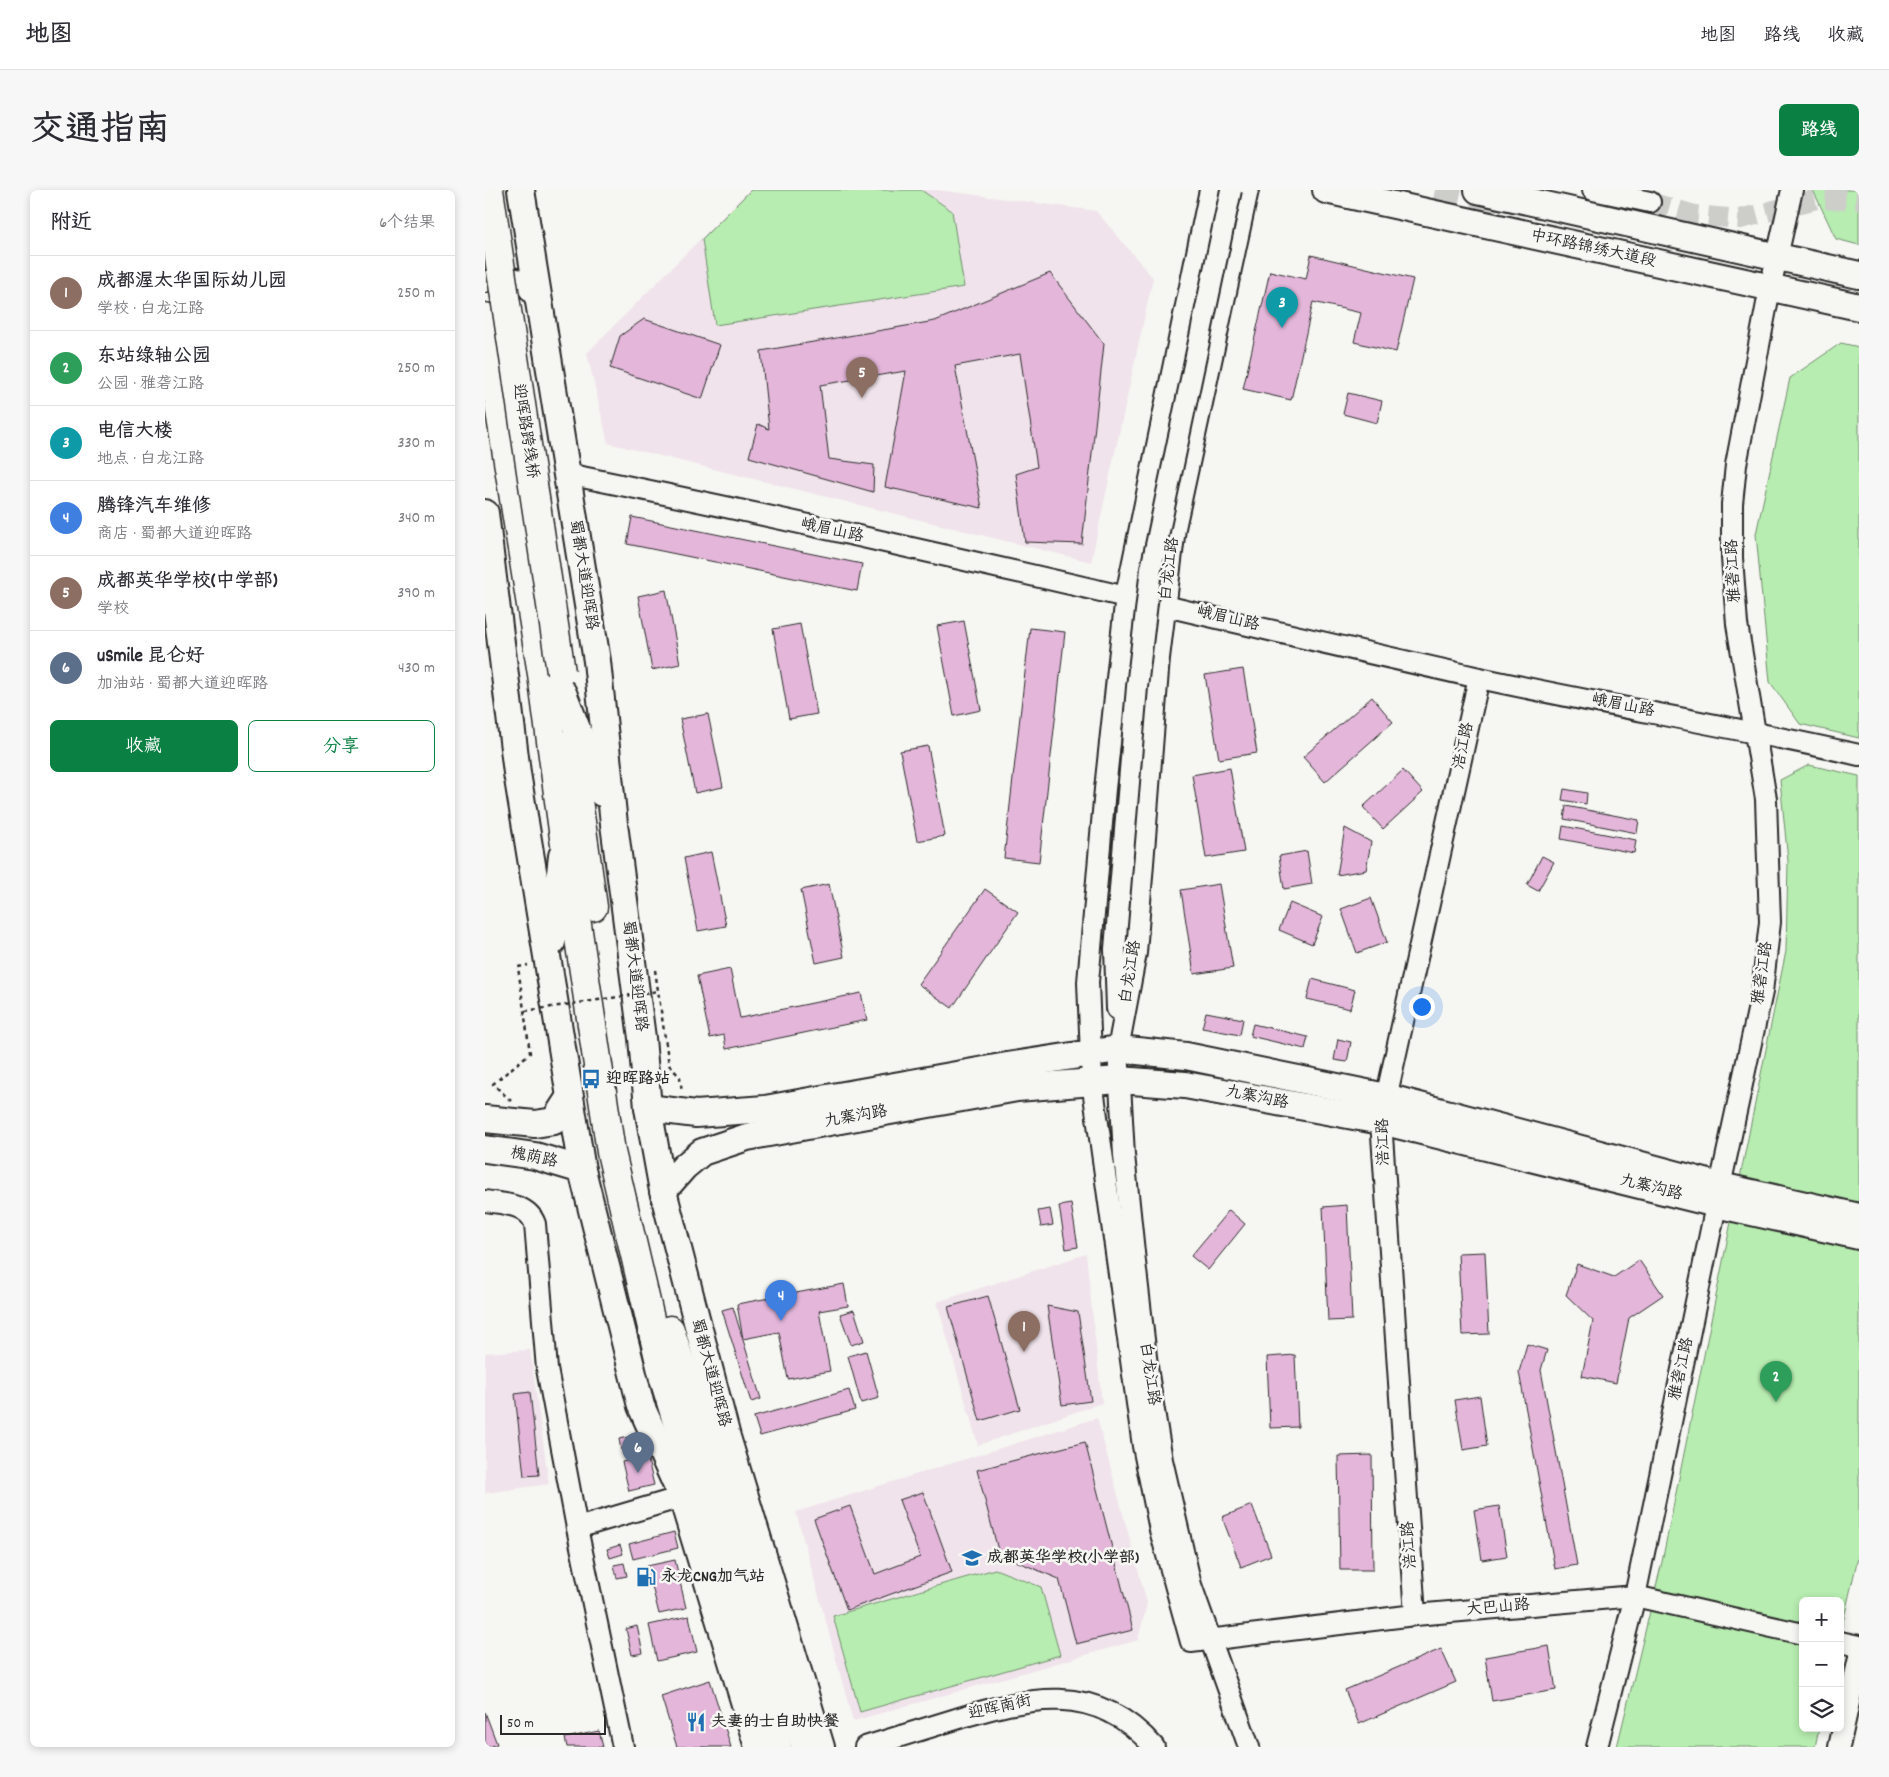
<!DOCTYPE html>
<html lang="zh">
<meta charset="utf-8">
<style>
body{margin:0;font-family:Dekko,"LXGW WenKai TC",sans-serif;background:#f7f7f7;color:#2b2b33}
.controls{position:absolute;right:15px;bottom:15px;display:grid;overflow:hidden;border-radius:8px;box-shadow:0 2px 8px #0003}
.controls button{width:45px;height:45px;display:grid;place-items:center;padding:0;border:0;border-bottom:1px solid #e1e1e2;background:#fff;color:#2b2b33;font:25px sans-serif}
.scale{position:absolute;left:15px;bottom:12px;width:106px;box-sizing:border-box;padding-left:5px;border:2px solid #2b2b2b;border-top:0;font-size:14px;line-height:18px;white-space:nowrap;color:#2b2b2b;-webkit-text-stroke:4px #f6f6f2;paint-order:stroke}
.you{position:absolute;left:936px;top:816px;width:18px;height:18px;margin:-12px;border:4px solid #fff;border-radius:50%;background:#1a73e8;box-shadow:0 0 0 8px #1a73e833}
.badge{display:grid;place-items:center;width:32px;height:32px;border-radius:50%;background:#0b8043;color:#fff;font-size:16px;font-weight:700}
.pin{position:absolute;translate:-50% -41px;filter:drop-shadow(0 1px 2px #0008)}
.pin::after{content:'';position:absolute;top:26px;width:18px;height:15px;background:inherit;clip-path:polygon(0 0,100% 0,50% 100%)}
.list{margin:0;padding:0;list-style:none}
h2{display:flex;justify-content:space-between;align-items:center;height:65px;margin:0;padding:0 20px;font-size:21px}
h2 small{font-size:16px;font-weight:400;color:#7c7c81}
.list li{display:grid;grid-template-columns:32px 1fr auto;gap:15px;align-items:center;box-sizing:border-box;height:75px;padding:0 20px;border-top:1px solid #e1e1e2}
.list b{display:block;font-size:19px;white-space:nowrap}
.list p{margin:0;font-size:16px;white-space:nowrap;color:#7c7c81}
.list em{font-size:16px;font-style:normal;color:#7c7c81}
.actions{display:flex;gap:10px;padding:15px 20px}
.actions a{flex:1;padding:11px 0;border:1px solid #0b8043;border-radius:8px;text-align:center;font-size:18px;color:#0b8043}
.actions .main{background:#0b8043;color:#fff}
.icon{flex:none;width:28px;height:28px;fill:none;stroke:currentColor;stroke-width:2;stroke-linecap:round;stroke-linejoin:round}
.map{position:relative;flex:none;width:1374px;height:1557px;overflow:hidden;border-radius:8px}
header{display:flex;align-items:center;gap:30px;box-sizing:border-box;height:70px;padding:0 25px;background:#fff;border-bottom:1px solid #e1e1e2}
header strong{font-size:24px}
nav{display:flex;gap:28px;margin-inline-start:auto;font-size:18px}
.intro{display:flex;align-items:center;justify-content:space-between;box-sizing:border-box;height:120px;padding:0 30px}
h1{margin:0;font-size:35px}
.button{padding:12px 22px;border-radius:8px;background:#0b8043;color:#fff;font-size:18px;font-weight:700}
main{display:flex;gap:30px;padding:0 30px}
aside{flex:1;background:#fff;border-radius:8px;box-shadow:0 2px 8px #0003}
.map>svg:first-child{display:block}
</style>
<header>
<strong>地图</strong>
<nav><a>地图</a><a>路线</a><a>收藏</a></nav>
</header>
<div class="intro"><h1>交通指南</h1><a class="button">路线</a></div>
<main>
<aside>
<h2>附近<small>6个结果</small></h2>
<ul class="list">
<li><span class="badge" style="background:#8d6e63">1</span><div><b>成都渥太华国际幼儿园</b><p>学校 · 白龙江路</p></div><em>250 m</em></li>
<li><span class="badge" style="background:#2e9e5b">2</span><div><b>东站绿轴公园</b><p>公园 · 雅砻江路</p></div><em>250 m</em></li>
<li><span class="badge" style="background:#0f9aa8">3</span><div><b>电信大楼</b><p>地点 · 白龙江路</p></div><em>330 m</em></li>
<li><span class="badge" style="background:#3f7fe0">4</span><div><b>腾锋汽车维修</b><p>商店 · 蜀都大道迎晖路</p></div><em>340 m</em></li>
<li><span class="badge" style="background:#8d6e63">5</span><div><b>成都英华学校(中学部)</b><p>学校</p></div><em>390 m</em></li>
<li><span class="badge" style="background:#5c6f8a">6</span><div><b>uSmile 昆仑好</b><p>加油站 · 蜀都大道迎晖路</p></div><em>430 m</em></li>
</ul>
<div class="actions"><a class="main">收藏</a><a>分享</a></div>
</aside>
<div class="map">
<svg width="1374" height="1557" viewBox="0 0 1374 1557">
<rect width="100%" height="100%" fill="#f6f6f2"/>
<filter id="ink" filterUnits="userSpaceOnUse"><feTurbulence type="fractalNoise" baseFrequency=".02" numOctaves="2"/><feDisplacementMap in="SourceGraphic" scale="10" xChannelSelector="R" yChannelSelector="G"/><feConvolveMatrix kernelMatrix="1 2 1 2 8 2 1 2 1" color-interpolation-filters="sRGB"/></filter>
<g filter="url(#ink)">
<g fill="#f0e3eb">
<polygon points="264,0 453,0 611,21 668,88 606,372 123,253 102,163"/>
<polygon points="601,1064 617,1213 493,1255 452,1112"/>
<polygon points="45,1160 64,1294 0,1303 0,1163"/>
<polygon points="612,1228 662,1413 653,1450 368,1531 311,1322"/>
</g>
<g fill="#b7edb0" stroke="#718c6e">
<polygon points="266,0 436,0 467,21 479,97 230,135 217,49"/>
<polygon points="1328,0 1374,0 1374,55 1351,49"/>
<polygon points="1356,153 1374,157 1374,548 1315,534 1285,492 1271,344 1305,188"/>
<polygon points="1324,575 1374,586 1374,1363 1355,1445 1355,1411 1318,1411 1318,1538 1334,1538 1330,1557 1132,1557 1177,1372 1301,761 1303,671 1295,590"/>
<polygon points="510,1379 556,1397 575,1465 375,1522 348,1426"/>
</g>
<g fill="#e3b6da" stroke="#2b2b2b">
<polygon points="826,65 928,89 911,162 869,152 876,123 828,112 806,210 758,199 785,81 821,89"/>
<polygon points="565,83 619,154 597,354 540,352 531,284 552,277 535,164 470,176 497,318 400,297 421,181 335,195 344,269 389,275 388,302 264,267 273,234 284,239 276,161 450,131"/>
<polygon points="159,129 235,155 217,209 125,178 135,146"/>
<polygon points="863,203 897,211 892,233 858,224"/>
<polygon points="147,327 377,374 372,401 142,354"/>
<polygon points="181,400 195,474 167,480 153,406"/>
<polygon points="479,431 496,520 469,526 452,436"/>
<polygon points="315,434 332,524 304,529 288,439"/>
<polygon points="545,438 580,442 554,672 519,668"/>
<polygon points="758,479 772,563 734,569 720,485"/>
<polygon points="887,507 908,532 840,592 818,567"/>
<polygon points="223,524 238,597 210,603 195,529"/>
<polygon points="443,556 460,646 432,651 415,561"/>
<polygon points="745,578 759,662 721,668 707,585"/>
<polygon points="918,580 938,602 898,639 878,617"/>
<polygon points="1079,599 1102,603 1101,614 1077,610"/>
<polygon points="1081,616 1154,630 1152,643 1079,629"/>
<polygon points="1078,636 1151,650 1149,663 1076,649"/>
<polygon points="860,638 886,652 881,680 852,685"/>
<polygon points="822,661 827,694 799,699 794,666"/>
<polygon points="226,662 241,736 213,741 199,668"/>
<polygon points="1057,666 1069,672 1053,701 1042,695"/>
<polygon points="344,694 359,767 331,773 316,700"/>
<polygon points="734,694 748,778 709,784 696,700"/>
<polygon points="500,699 533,722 467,818 433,794"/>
<polygon points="886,708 902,752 872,763 856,719"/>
<polygon points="805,713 838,727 827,754 794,740"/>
<polygon points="245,779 255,828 376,803 382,830 241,859 239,845 225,848 212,786"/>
<polygon points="827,789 870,800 865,819 822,809"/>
<polygon points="721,822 758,829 755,845 717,838"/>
<polygon points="768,834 823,847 820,859 765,846"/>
<polygon points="853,849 866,852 862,872 849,870"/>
<polygon points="586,1014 593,1057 581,1059 574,1016"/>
<polygon points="862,1015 867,1130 843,1131 838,1017"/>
<polygon points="565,1019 568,1035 556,1037 553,1021"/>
<polygon points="744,1020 760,1034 723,1080 706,1066"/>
<polygon points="1000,1062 1004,1144 977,1145 973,1063"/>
<polygon points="1154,1070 1178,1105 1144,1128 1131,1193 1097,1186 1108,1131 1081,1105 1092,1074 1129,1087"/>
<polygon points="359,1094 363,1116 334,1121 345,1181 303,1189 294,1142 258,1149 252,1114"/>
<polygon points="503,1106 535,1219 495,1231 463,1117"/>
<polygon points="562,1116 593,1122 606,1211 577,1215"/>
<polygon points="248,1117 276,1209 266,1212 237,1120"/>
<polygon points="369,1120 379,1151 366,1155 355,1124"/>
<polygon points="1042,1154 1062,1160 1056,1180 1092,1375 1070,1379 1034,1182"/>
<polygon points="381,1161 394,1208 376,1213 363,1166"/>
<polygon points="810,1165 813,1237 785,1238 782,1167"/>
<polygon points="364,1200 370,1220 275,1246 269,1227"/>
<polygon points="45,1202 54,1285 39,1286 30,1204"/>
<polygon points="995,1206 1002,1256 978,1260 970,1210"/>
<polygon points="148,1246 151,1257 136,1260 134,1249"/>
<polygon points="600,1252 648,1440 591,1454 574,1389 514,1364 492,1280"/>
<polygon points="887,1265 888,1380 855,1380 853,1266"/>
<polygon points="162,1266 169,1295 144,1301 137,1272"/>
<polygon points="438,1302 467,1382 362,1420 329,1329 365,1316 390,1384 435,1367 414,1310"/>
<polygon points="767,1315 786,1365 756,1377 737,1327"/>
<polygon points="1014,1316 1022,1366 997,1370 989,1320"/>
<polygon points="189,1342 193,1358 148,1369 144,1354"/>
<polygon points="135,1355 138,1364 125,1368 122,1359"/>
<polygon points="190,1370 201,1418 174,1424 162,1376"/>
<polygon points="139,1373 142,1386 132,1388 129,1375"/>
<polygon points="204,1426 212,1462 172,1471 164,1435"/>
<polygon points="152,1436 158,1463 147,1465 141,1439"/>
<polygon points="1064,1456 1071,1500 1007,1511 1000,1467"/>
<polygon points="956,1459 971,1492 874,1534 860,1500"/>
<polygon points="225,1490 246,1557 192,1557 176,1506"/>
<polygon points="0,1522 12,1554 4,1557 0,1557"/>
<polygon points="114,1541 118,1557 82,1557 80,1548"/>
</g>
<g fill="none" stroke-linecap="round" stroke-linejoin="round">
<polyline stroke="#cdcdca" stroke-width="20" stroke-dasharray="20 10" stroke-linecap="butt" points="1165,12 1210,25 1255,29 1332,9 1374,10"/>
<polyline stroke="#cdcdca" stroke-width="26" stroke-dasharray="26 13" stroke-linecap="butt" points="950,0 1017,15"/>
<defs>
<g id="minor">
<polyline points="725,0 641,405 620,599 603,792 607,891 658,1256 675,1340 706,1452 930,1425 1150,1406 1318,1444"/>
<polyline points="763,0 690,338 674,468 651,763 633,859 639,965 650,1072 663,1184 677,1270 706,1395 764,1557"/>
<polyline points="1108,0 1165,12"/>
<path d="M0,92C26,80 39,89 53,112"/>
<path d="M82,284C386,345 687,419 990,487C1117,515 1247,536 1374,565"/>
<polyline points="630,759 632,819"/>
<path d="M0,1011C19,1014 43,1014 50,1034L62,1179L92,1338L138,1557"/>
<polyline points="92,1338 197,1307"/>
<polyline points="930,1425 896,931 994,488"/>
<polyline points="1355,1452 1374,1456"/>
<path d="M380,1557C410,1548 439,1539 468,1530C543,1507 610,1490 669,1557"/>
<polyline points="1112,1557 1150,1406 1235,996 1277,802 1285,732 1281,609 1252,434 1247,368 1247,314 1251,275 1285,98 1307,0"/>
<polyline points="1354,1557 1374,1468"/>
</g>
<g id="major">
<polyline points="36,0 112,471 129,634 157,848 163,918 178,1001 242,1247 336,1557"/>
<polyline points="841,0 1374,117"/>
<polyline points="993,0 1374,85"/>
<polyline points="0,323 32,583 97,980 156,1216 197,1307 273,1557"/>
<polyline points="78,503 117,603"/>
<polyline points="67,752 77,666"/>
<polyline points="163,918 211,924 280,919 522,876 633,859 701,866 901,907 1235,996 1374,1027"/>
<polyline points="0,929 50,934 69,931 84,908"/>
<polyline points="0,959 50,966 97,980"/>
<polyline points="178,1001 199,977 217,962 262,947 532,898 634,890 700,895 896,931 1231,1014 1374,1046"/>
</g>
<g id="highway">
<polyline points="0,127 57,484 79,648 126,962 179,1189 292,1557"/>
<polyline points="85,554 108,717"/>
<polyline points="185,1140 247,1337 321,1557"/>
</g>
</defs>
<use href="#minor" stroke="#2b2b2b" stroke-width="24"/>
<use href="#major" stroke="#2b2b2b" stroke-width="30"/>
<use href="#highway" stroke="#2b2b2b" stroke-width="31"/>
<g stroke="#2b2b2b" stroke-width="2.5" stroke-dasharray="4 4" stroke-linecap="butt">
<polyline points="170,780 184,875 195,887 197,902"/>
<polyline points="26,911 8,894 45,863 33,777 43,775"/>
</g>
<use href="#minor" stroke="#f6f6f2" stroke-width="20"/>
<use href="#major" stroke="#f6f6f2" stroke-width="26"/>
<use href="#highway" stroke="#f6f6f2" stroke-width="28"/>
<defs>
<polyline id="minor-bridge" points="630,759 652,497 666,379 746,0"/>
<polyline id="highway-bridge" points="4,0 76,482"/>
</defs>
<use href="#minor-bridge" stroke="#2b2b2b" stroke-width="24" stroke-linecap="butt"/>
<use href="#highway-bridge" stroke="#2b2b2b" stroke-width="31" stroke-linecap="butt"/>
<polyline stroke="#2b2b2b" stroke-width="2.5" stroke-dasharray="4 4" stroke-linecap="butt" points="40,821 173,801"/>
<use href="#minor-bridge" stroke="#f6f6f2" stroke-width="20"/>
<use href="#highway-bridge" stroke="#f6f6f2" stroke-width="28"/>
</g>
</g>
<defs>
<symbol id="bus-bare" viewBox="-9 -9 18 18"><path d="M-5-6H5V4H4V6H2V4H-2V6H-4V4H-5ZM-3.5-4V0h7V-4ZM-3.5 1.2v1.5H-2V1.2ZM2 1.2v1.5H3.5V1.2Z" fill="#1f6fb2" stroke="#f6f6f2" stroke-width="2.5" paint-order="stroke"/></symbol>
<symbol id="school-bare" viewBox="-9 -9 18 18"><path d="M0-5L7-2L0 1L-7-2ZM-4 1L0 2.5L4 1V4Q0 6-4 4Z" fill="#1f6fb2" stroke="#f6f6f2" stroke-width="2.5" paint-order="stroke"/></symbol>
<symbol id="fuel-bare" viewBox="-9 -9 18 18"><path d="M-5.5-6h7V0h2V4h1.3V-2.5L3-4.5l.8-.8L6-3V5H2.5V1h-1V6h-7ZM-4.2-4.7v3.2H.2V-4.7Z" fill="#1f6fb2" stroke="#f6f6f2" stroke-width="2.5" paint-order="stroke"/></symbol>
<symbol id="restaurant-bare" viewBox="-9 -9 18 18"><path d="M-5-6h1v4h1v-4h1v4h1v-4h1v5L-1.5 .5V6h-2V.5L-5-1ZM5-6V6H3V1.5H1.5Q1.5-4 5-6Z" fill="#1f6fb2" stroke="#f6f6f2" stroke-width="2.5" paint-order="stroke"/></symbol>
</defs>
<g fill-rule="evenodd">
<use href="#bus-bare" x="92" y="875" width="28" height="28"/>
<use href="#school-bare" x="473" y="1354" width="28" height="28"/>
<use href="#fuel-bare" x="147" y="1373" width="28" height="28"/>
<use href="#restaurant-bare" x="197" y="1518" width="28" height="28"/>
</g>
<g text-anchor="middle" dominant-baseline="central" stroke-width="5" stroke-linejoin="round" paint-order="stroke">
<g font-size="16" fill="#2b2b2b" stroke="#f6f6f2">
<text transform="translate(1108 59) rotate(12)">中环路锦绣大道段</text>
<text transform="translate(40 241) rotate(81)">迎晖路跨线桥</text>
<text transform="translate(347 341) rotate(12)">峨眉山路</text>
<text transform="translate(685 379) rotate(-83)">白龙江路</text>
<text transform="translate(1249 381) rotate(-93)">雅砻江路</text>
<text transform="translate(98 385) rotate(81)">蜀都大道迎晖路</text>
<text transform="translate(743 429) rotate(13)">峨眉山路</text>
<text transform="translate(1138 516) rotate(11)">峨眉山路</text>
<text transform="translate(979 556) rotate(-78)">涪江路</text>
<text transform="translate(646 782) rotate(-81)">白龙江路</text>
<text transform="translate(1278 783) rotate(-82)">雅砻江路</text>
<text transform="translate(149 786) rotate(83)">蜀都大道迎晖路</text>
<text transform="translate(772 908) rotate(11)">九寨沟路</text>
<text transform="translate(371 927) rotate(-10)">九寨沟路</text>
<text transform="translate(899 952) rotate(-91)">涪江路</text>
<text transform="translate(49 968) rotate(12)">槐荫路</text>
<text transform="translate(1166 998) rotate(14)">九寨沟路</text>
<text transform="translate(1197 1179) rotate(-78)">雅砻江路</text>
<text transform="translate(225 1183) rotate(75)">蜀都大道迎晖路</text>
<text transform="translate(664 1184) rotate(82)">白龙江路</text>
<text transform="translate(925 1355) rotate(-94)">涪江路</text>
<text transform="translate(1013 1418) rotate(-5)">大巴山路</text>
<text transform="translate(515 1518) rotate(-13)">迎晖南街</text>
</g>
<g font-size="16" font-weight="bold" fill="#2b2b2b" stroke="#f6f6f2" text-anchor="start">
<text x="121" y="889">迎晖路站</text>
<text x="502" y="1368">成都英华学校(小学部)</text>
<text x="176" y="1387">永龙CNG加气站</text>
<text x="226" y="1532">夫妻的士自助快餐</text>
</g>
</g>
</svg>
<div class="controls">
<button>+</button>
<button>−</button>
<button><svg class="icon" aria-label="layers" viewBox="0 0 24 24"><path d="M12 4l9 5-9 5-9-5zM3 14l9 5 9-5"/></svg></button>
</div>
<div class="scale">50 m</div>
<div class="you"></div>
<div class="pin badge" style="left:539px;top:1162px;background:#8d6e63">1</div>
<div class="pin badge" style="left:1291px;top:1212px;background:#2e9e5b">2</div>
<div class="pin badge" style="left:797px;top:138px;background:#0f9aa8">3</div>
<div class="pin badge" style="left:296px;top:1131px;background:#3f7fe0">4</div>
<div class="pin badge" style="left:377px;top:208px;background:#8d6e63">5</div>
<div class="pin badge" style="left:153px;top:1283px;background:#5c6f8a">6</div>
</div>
</main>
